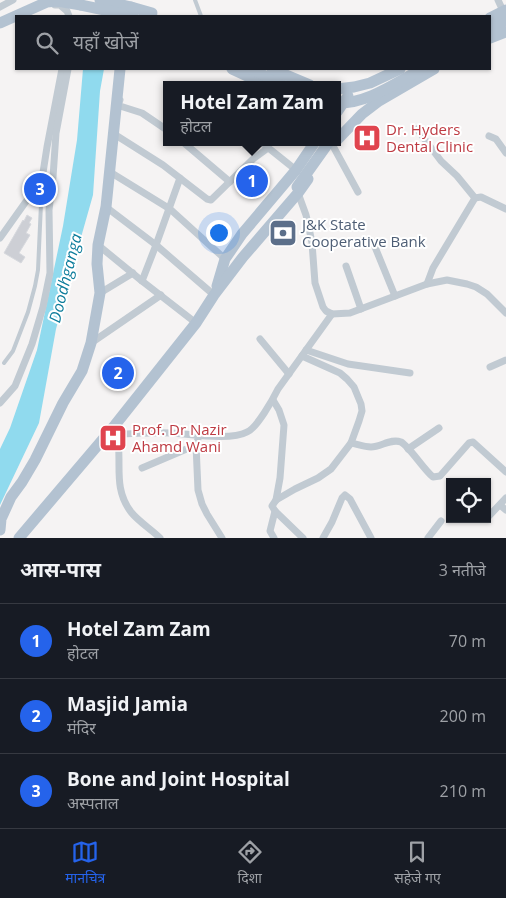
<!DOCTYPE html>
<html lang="hi">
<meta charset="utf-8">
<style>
body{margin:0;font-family:"Open Sans","Noto Sans Devanagari",sans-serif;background:#242831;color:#f1f3f6}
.controls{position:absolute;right:15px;bottom:15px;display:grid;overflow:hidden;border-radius:0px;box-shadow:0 1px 4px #0004}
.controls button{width:45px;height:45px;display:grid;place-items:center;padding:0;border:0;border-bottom:1px solid #363941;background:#171b24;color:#f1f3f6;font:25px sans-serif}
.you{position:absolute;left:218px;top:232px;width:18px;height:18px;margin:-12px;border:4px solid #fff;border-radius:50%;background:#1a73e8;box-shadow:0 0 0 8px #1a73e833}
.badge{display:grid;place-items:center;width:32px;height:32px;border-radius:50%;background:#2563eb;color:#fff;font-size:16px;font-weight:700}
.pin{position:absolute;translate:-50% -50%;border:2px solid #fff;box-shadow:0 1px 5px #0006}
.popup{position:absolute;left:163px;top:81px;width:178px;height:65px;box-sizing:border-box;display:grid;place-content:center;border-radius:0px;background:#171b24;filter:drop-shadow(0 1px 4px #0005);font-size:16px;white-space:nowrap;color:#9ea1a6}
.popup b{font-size:19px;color:#f1f3f6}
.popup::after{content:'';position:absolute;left:50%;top:100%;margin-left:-10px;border:10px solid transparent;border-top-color:#171b24}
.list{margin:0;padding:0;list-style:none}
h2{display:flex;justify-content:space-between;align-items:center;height:65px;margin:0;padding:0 20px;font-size:21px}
h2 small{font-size:16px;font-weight:400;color:#9ea1a6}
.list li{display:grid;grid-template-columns:32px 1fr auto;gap:15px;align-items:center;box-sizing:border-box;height:75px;padding:0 20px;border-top:1px solid #363941}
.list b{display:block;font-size:19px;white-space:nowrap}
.list p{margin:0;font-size:16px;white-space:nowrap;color:#9ea1a6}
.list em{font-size:16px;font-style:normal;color:#9ea1a6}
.icon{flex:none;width:28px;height:28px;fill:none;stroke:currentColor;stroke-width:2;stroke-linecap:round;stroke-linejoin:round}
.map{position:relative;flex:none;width:506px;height:538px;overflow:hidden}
.search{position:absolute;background:#171b24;box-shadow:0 1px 4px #0004;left:15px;right:15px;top:15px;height:55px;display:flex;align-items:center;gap:12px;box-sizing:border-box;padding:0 18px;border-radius:0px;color:#9ea1a6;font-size:19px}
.sheet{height:290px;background:#171b24}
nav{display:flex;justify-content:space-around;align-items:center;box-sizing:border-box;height:70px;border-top:1px solid #363941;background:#171b24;font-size:14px;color:#9ea1a6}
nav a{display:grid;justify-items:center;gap:2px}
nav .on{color:#2563eb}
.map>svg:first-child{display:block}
</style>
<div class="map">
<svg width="506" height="538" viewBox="0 0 506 538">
<rect width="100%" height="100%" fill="#f5f3f3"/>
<polygon fill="#90daee" points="83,69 104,69 100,91 93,195 76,255 56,329 39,423 0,505 0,449 10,428 37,350 63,226 77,140"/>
<polygon fill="#cdcfd5" stroke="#d7d9de" points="27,215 32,218 29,223 31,224 26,233 30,235 19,253 25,257 21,263 4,253 23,220 24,221"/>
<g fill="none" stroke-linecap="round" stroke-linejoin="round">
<g stroke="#c1cad2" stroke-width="4">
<polyline points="195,0 201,16"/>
<polyline points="4,363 13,351 28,312 35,286 38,270 42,182"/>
</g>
<g stroke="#c1cad2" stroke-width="7">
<polyline points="498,0 504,13"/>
<polyline points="55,5 60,5 67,11 69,16"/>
<polyline points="0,7 13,0"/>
<polyline points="120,100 119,103 120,106 142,113 167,130"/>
<polyline points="417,129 441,161 457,176 475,198"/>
<polyline points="114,134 163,165 207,199 211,200 253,159 268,148"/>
<polyline points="489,136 496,139 506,153"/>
<polyline points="183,142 230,182"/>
<polyline points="261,142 296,170"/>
<polyline points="333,146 358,192"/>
<polyline points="110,172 170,209 225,259"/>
<polyline points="298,193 306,215 308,223 312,243 315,283 323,307 326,311 332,314 350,313 427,284 447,280 467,284 476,287 487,294 506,313"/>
<polyline points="106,207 156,245 214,295"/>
<polyline points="0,238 42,179 47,147 62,69"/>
<polyline points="98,245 142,281 196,323"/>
<polyline points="375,247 395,296"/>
<polyline points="346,266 361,309"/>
<polyline points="142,281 156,245 180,178"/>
<polyline points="427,284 433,268 475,198 481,197 506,209"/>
<polyline points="100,293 133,273"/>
<polyline points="260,339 289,374"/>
<polyline points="91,343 161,295"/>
<polyline points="306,350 348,364 410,373"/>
<polyline points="302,356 340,373 347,379 354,387 361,404 362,411 359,421 351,443 331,469 318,478 295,489 276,500 272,506 275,511 303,538"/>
<polyline points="490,367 506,360"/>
<polyline points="273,400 279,410 284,425 280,478 276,500"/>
<polyline points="0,403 15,386 32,344 43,307 50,273 49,210 53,177 56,133 68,69"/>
<path d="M116,430C124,458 111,486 131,512C139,522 151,529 160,538"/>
<path d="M118,434C135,434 153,432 171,433C190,434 231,441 247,432C257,428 273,399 278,389L332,314"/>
<polyline points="199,436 196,445 198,490 202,504 207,514 222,538"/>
<path d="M351,443C357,444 364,447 371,447C381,447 391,438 401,442C409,446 424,470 433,477L440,476L469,443L473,442L506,472"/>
<polyline points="408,449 439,428"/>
<polyline points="142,468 196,445"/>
<polyline points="500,505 506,510"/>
<polyline points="487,518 506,498"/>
<polyline points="274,538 270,531 275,511"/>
<polyline points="323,538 332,522 342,498 345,495 350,499 371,538"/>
<polyline points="428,538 441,521"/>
</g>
<g stroke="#b3c2d1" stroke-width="11">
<polyline points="100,0 131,7"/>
<polyline points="81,5 133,16"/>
<polyline points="0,23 47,2 57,1"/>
<polyline points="490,27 506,21"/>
<polyline points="490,38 506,32"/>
<polyline points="232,69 266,85"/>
<polyline points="251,69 283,85"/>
<polyline points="272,69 310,85"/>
<polyline points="337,89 354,87 370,83 400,69"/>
<polyline points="337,112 348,96"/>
<polyline points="337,140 362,114 379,101 434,69"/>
<polyline points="217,286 225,259 242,234 296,170 315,142"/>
<polyline points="0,530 1,519 11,497 22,482 35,460 63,403 82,371 91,343 100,293 97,264 98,245 106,207 120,69"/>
<polyline points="19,538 115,425 196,323 214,295 243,257 298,193 308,179"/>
</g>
<g stroke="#b3c2d1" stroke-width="11">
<polyline points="57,1 81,5"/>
<polyline points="131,7 152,13"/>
<polyline points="490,18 506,10"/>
<path d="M337,103C368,104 395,83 422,69"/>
<polyline points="297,187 329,142"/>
</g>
</g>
<defs>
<symbol id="hospital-square" viewBox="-11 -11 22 22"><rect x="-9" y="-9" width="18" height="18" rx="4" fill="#e0444e" stroke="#fff"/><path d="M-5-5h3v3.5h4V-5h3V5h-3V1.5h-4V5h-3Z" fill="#fff"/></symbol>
<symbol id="bank-square" viewBox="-11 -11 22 22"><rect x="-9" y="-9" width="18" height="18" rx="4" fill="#5c6f8a" stroke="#fff"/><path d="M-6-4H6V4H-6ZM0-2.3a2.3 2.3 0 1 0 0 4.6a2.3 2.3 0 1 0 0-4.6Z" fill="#fff"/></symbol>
</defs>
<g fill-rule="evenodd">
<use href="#hospital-square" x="351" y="122" width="32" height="32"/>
<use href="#bank-square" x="267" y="217" width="32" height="32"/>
<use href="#hospital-square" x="97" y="422" width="32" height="32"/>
</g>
<g text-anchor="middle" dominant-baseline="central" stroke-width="4" stroke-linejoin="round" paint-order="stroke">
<g font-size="15" fill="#be3a42" stroke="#fff" text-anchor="start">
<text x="386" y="129">Dr. Hyders<tspan x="386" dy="17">Dental Clinic</tspan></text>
<text x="132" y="429">Prof. Dr Nazir<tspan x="132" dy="17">Ahamd Wani</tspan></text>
</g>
<g font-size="15" fill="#4e5e75" stroke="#fff" text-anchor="start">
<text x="302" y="224">J&amp;K State<tspan x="302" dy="17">Cooperative Bank</tspan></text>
</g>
<g font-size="16" font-style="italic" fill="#0c7c9b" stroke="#fff">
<text transform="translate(65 278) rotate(-76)">Doodhganga</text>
</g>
</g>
</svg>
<div class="controls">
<button><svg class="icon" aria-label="locate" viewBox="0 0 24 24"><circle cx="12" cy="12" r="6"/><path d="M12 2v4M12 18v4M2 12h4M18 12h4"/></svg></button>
</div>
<div class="you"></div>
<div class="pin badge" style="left:252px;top:181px">1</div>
<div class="popup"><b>Hotel Zam Zam</b>होटल</div>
<div class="pin badge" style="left:118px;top:373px">2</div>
<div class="pin badge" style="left:40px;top:189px">3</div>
<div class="search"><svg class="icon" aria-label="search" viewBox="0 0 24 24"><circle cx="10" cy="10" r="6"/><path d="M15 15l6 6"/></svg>यहाँ खोजें</div>
</div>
<section class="sheet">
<h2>आस-पास<small>3 नतीजे</small></h2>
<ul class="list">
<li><span class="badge">1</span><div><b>Hotel Zam Zam</b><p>होटल</p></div><em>70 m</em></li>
<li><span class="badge">2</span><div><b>Masjid Jamia</b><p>मंदिर</p></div><em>200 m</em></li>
<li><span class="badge">3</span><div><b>Bone and Joint Hospital</b><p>अस्पताल</p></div><em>210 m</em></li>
</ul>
</section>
<nav>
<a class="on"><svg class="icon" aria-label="map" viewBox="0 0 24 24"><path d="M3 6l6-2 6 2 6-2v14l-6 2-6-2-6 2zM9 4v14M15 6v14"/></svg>मानचित्र</a>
<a><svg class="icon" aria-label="directions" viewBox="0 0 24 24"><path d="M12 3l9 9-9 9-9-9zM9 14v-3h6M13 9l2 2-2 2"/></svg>दिशा</a>
<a><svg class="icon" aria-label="saved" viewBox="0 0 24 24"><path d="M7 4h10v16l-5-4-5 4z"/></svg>सहेजे गए</a>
</nav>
